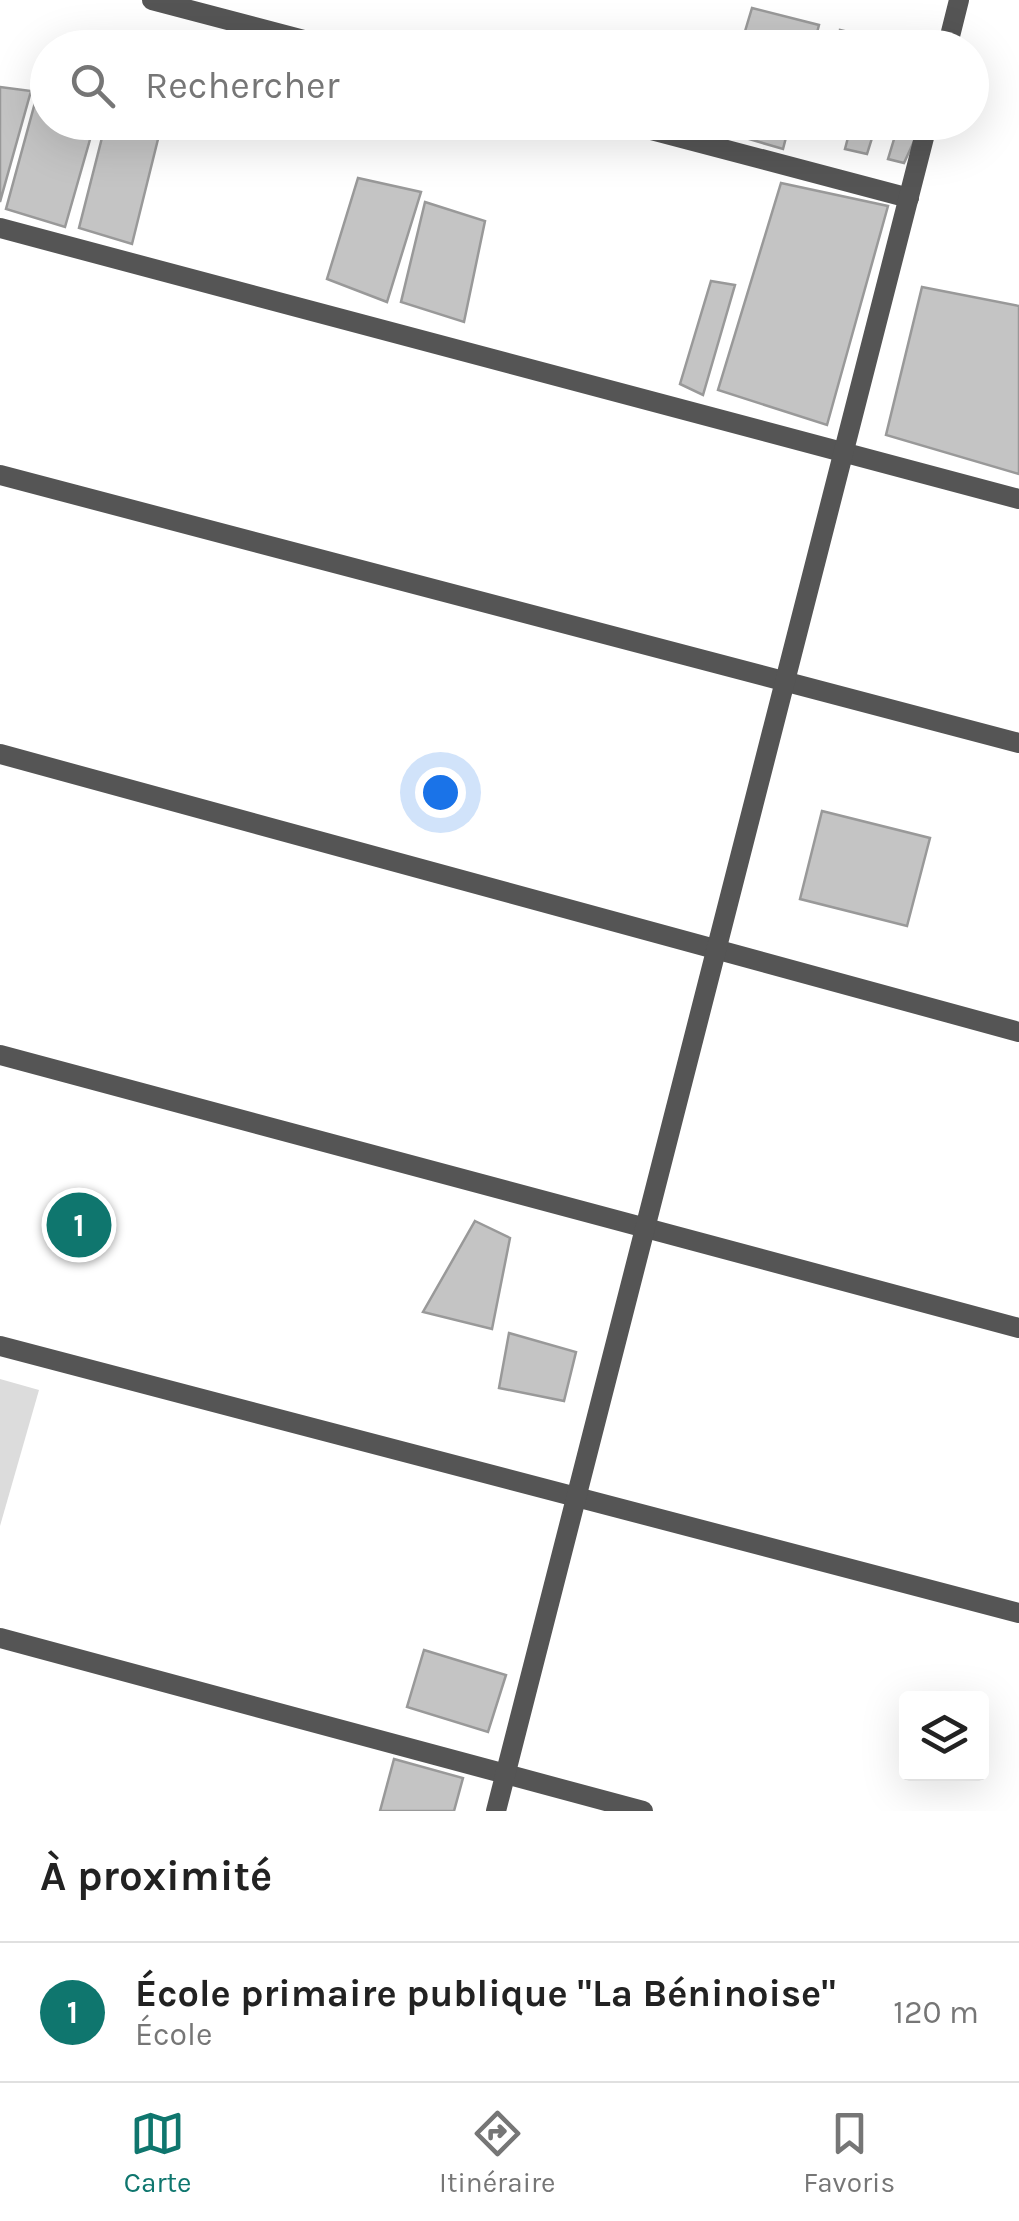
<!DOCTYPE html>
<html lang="fr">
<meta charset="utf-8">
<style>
body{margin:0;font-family:Karla,sans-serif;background:#f6f6f6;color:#222}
.controls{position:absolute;right:30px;bottom:30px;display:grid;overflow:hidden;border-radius:10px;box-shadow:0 10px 40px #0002}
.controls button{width:90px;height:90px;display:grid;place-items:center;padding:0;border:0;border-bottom:2px solid #e0e0e0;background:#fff;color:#222;font:50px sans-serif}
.you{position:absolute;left:440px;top:792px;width:35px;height:35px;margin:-25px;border:8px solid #fff;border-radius:50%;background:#1a73e8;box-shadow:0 0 0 15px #1a73e833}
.badge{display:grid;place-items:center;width:65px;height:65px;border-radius:50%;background:#0f766e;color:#fff;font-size:32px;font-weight:700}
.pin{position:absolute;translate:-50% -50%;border:5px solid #fff;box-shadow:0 2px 10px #0006}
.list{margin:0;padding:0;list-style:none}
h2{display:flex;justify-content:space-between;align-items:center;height:130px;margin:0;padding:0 40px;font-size:42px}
h2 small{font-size:32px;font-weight:400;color:#767676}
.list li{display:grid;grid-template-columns:65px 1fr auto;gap:30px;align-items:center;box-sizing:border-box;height:140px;padding:0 40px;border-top:2px solid #e0e0e0}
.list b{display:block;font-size:38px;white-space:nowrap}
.list p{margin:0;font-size:32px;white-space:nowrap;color:#767676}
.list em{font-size:32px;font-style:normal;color:#767676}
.icon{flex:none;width:55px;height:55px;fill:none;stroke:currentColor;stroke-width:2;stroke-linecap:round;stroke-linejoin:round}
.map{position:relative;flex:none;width:1019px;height:1811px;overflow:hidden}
.search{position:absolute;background:#fff;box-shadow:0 10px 40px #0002;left:30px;right:30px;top:30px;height:110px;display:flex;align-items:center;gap:25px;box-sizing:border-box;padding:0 35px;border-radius:55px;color:#767676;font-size:38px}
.sheet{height:270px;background:#fff}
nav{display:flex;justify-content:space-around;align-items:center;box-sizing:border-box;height:140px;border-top:2px solid #e0e0e0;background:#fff;font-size:28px;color:#767676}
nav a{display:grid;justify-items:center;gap:5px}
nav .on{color:#0f766e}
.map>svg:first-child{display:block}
</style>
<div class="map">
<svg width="1019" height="1811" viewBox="0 0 1019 1811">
<rect width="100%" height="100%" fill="#fff"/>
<polygon fill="#dcdcdc" points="0,1379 39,1390 0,1526"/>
<g fill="#c4c4c4" stroke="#999" stroke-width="2.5">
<polygon points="752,8 819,25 813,48 740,48"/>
<polygon points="840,30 869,37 866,48 838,48"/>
<polygon points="0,87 31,91 0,202"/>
<polygon points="36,99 48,101 48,122 95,122 65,227 6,209"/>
<polygon points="106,122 162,123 132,244 79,228"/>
<polygon points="717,122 790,122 783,149 715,129"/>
<polygon points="852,122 877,122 867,154 845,149"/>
<polygon points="895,136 915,139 904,163 888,159"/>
<polygon points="358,178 421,192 387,302 327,279"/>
<polygon points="781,183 888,206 827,425 718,390"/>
<polygon points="425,202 485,221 464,322 401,302"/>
<polygon points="711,281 735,285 703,395 680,384"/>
<polygon points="922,287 1019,306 1019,474 886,435"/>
<polygon points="822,811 930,838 907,926 800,899"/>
<polygon points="475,1221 510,1238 492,1329 423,1312"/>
<polygon points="509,1333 576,1352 564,1401 499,1388"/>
<polygon points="424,1650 506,1675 488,1732 407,1707"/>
<polygon points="394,1759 463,1778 454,1811 380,1811"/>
</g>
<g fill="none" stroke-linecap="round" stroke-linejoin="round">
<g stroke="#555" stroke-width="20">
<polyline points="152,0 334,48"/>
<polyline points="947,48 959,0"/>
<polyline points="621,122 909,198"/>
<polyline points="0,228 1019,499"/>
<polyline points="0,475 1019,743"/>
<polyline points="0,754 1019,1032"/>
<polyline points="0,1055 1019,1328"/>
<polyline points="0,1346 1019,1613"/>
<polyline points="0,1638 643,1811"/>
<polyline points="496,1811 928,122"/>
</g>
</g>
</svg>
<div class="controls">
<button><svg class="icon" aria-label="layers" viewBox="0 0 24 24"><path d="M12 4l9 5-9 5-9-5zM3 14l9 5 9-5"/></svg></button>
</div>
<div class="you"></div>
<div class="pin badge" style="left:79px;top:1225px">1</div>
<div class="search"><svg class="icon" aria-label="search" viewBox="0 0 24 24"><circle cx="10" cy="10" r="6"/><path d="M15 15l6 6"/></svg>Rechercher</div>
</div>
<section class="sheet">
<h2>À proximité<small></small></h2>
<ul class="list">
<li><span class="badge">1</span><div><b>École primaire publique &quot;La Béninoise&quot;</b><p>École</p></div><em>120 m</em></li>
</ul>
</section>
<nav>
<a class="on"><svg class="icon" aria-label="map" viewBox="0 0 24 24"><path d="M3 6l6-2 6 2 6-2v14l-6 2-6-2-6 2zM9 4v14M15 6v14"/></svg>Carte</a>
<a><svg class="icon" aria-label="directions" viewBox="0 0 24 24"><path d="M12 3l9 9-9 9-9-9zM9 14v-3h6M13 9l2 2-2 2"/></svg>Itinéraire</a>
<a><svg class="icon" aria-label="saved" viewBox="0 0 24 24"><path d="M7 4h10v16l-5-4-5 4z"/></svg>Favoris</a>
</nav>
